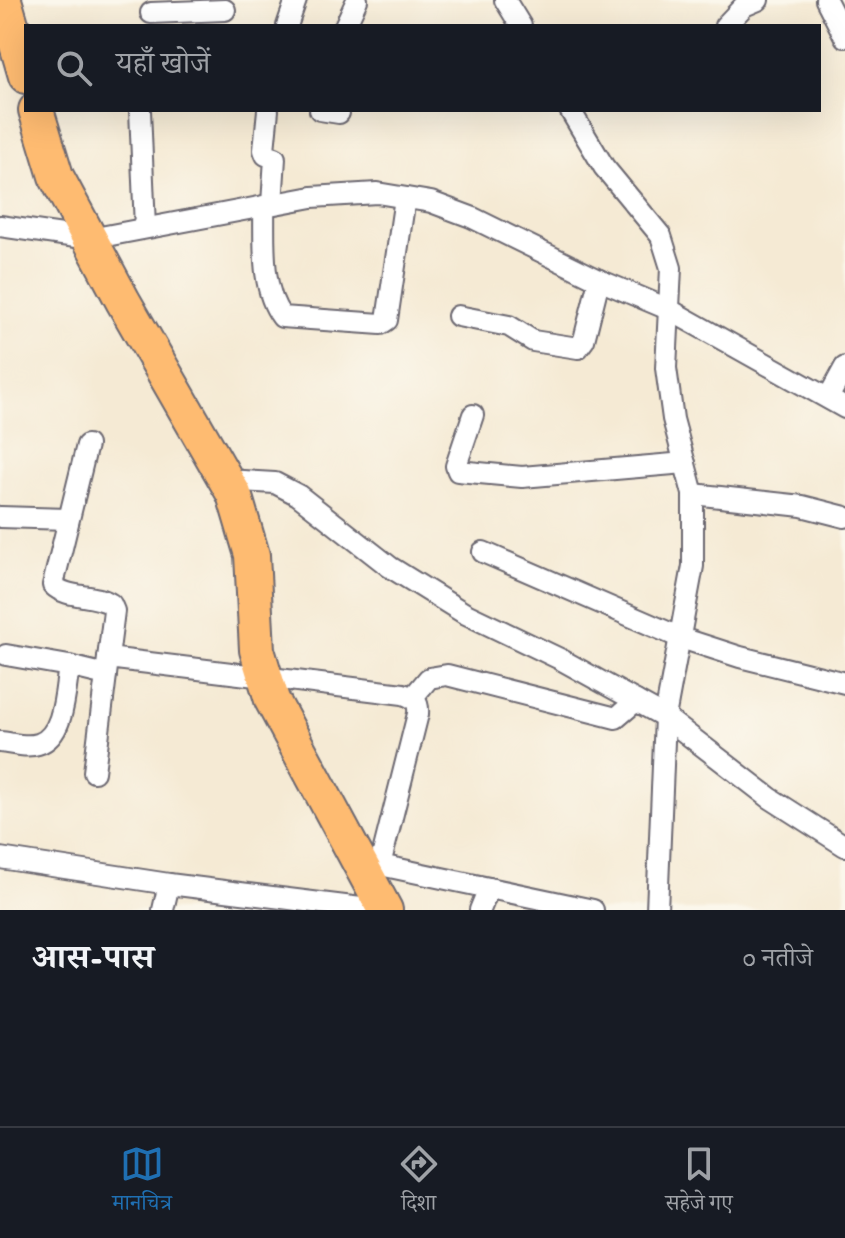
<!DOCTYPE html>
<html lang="hi">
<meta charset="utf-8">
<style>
body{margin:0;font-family:"IM FELL DW Pica","Noto Serif Devanagari",serif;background:#20242c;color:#f1f3f6}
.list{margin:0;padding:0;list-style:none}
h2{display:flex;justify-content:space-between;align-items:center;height:104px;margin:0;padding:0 32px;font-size:34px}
h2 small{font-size:26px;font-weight:400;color:#9ea1a6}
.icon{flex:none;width:44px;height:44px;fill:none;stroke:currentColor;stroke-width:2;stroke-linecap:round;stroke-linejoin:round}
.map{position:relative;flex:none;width:845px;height:910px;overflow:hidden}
.search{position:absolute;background:#171b24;box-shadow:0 8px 32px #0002;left:24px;right:24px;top:24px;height:88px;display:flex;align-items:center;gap:20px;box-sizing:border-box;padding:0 28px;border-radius:0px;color:#9ea1a6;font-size:30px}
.sheet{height:216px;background:#171b24}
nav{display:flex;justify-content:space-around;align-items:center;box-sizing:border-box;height:112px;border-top:2px solid #363941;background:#171b24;font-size:22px;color:#9ea1a6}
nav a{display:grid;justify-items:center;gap:4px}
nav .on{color:#1f6fb2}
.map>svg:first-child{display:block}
</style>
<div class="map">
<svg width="845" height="910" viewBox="0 0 845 910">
<rect width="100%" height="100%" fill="#fbf7ec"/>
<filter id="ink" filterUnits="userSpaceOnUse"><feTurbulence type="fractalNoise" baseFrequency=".0125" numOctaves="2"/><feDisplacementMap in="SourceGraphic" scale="16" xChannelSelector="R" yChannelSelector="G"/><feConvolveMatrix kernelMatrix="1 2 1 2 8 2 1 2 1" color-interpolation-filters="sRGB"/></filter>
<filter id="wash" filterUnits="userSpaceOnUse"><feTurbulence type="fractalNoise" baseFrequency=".006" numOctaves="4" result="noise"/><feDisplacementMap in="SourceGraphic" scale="32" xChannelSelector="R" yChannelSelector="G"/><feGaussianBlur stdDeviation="1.8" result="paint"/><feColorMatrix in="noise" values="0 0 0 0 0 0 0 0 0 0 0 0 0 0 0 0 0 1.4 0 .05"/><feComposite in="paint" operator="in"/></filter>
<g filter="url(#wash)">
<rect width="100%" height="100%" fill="#f5ead4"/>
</g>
<g filter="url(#ink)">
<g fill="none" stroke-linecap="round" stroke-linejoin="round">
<defs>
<g id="minor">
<polyline points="505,0 521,26"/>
<polyline points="826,0 845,37"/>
<polyline points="151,13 225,10"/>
<polyline points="287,26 296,0"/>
<polyline points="345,26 357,0"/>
<polyline points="725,26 744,6 758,0"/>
<polyline points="140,110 145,228"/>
<polyline points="268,110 264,150 266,155 275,158 272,204"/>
<polyline points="320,110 339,113"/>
<polyline points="570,110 604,167 661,236 671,268 666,368 673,419 693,494 693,566 665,717 657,910"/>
<path d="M264,206C265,241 260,288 282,317L381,324L387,320L405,198"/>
<polyline points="0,226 90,239 312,197 377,193 431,202 471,217 599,280 668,309 845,408"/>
<polyline points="458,316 509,326 533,341 578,348 584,340 599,280"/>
<polyline points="828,398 845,367"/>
<polyline points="473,415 456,466 458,471 522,477 685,463"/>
<path d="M87,445L53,585C67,599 94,593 111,604L114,611L108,658"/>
<polyline points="226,480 275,483 298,495 390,567 464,613 560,659 665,717 770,798 845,846"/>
<polyline points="693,494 802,506 845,517"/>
<polyline points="0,517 68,519"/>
<polyline points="483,552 681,638 740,657 845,683"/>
<polyline points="6,655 69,666"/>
<polyline points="413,697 429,678 447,675 616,718 636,701"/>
<path d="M0,742C12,743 26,748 38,744C65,736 65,689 69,666L106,675L108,658L403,694C415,698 419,702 418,714L380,865"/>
<polyline points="94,772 106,675"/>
<polyline points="0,858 169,884 377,910"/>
<polyline points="366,862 593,910"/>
<polyline points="163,910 169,884"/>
<polyline points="480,910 489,888"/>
</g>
<g id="trunk">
<polyline points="4,0 26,76"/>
<polyline points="36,110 56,176 123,301 234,494 252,555 257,650 272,700 385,910"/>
</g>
</defs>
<use href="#minor" stroke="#6c6871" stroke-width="24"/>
<use href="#trunk" stroke="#6c6871" stroke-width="38"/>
<use href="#minor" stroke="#fff" stroke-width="20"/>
<use href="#trunk" stroke="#febb71" stroke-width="34"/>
</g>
</g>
</svg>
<div class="search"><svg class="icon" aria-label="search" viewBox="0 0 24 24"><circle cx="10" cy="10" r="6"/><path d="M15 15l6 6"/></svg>यहाँ खोजें</div>
</div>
<section class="sheet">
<h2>आस-पास<small>0 नतीजे</small></h2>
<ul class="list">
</ul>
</section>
<nav>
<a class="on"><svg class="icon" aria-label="map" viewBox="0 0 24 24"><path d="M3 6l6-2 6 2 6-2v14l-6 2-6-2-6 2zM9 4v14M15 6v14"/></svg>मानचित्र</a>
<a><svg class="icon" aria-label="directions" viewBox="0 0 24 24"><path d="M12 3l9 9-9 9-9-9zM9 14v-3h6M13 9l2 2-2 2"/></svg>दिशा</a>
<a><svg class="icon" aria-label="saved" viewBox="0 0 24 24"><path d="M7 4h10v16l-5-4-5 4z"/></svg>सहेजे गए</a>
</nav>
